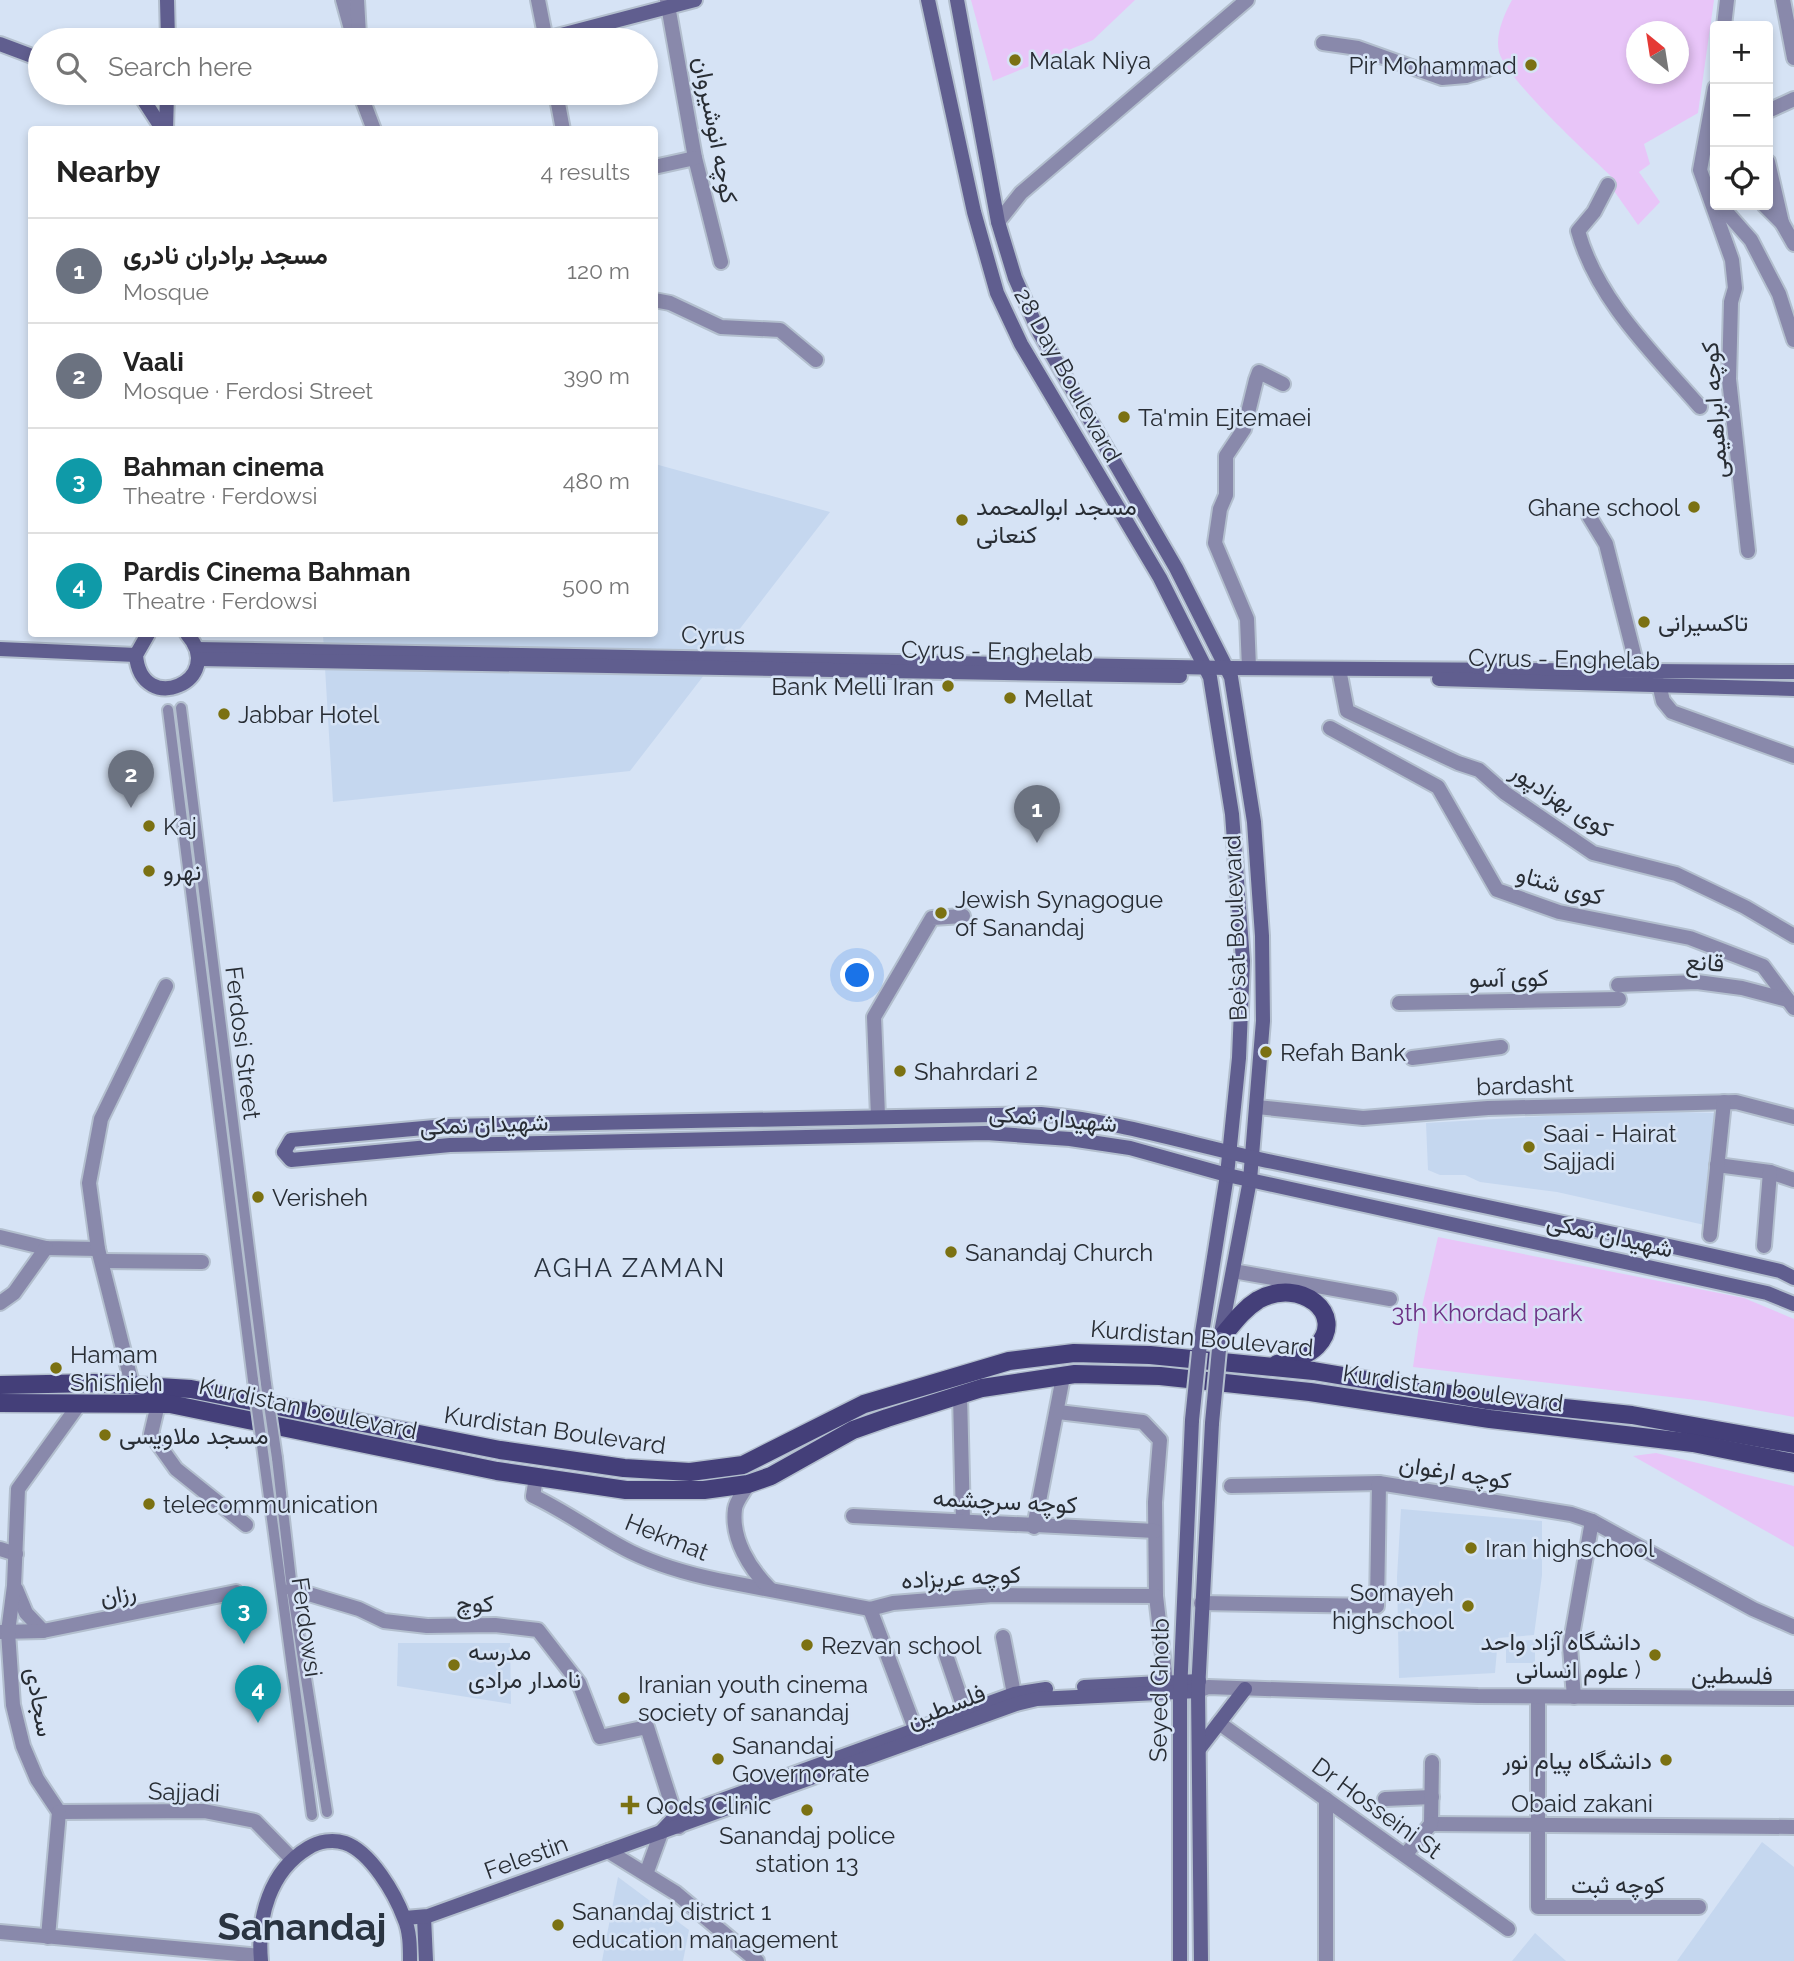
<!DOCTYPE html>
<meta charset="utf-8">
<style>
body{margin:0;font-family:Raleway,Vazirmatn,sans-serif;background:#f2f2f2;color:#222}
.controls{position:absolute;right:21px;top:21px;display:grid;overflow:hidden;border-radius:7px;box-shadow:0 4px 10px #0003}
.controls button{width:63px;height:63px;display:grid;place-items:center;padding:0;border:0;border-bottom:2px solid #e0e0e0;background:#fff;color:#222;font:35px sans-serif}
.compass{position:absolute;left:1626px;top:21px;width:63px;height:63px;border-radius:50%;background:#fff;box-shadow:0 4px 10px #0003;rotate:330deg}
.you{position:absolute;left:858px;top:976px;width:24px;height:24px;margin:-18px;border:5px solid #fff;border-radius:50%;background:#1a73e8;box-shadow:0 0 0 10px #1a73e833}
.badge{display:grid;place-items:center;width:46px;height:46px;border-radius:50%;background:#d93025;color:#fff;font-size:23px;font-weight:700}
.pin{position:absolute;translate:-50% -58px;filter:drop-shadow(0 2px 4px #0008)}
.pin::after{content:'';position:absolute;top:37px;width:24px;height:21px;background:inherit;clip-path:polygon(0 0,100% 0,50% 100%)}
.list{margin:0;padding:0;list-style:none}
h2{display:flex;justify-content:space-between;align-items:center;height:91px;margin:0;padding:0 28px;font-size:30px}
h2 small{font-size:23px;font-weight:400;color:#767676}
.list li{display:grid;grid-template-columns:46px 1fr auto;gap:21px;align-items:center;box-sizing:border-box;height:105px;padding:0 28px;border-top:2px solid #e0e0e0}
.list b{display:block;font-size:26px;white-space:nowrap}
.list p{margin:0;font-size:23px;white-space:nowrap;color:#767676}
.list em{font-size:23px;font-style:normal;color:#767676}
.icon{flex:none;width:38px;height:38px;fill:none;stroke:currentColor;stroke-width:2;stroke-linecap:round;stroke-linejoin:round}
.map{position:relative;flex:none;width:1794px;height:1961px;overflow:hidden}
.search{position:absolute;background:#fff;box-shadow:0 4px 10px #0003;left:28px;top:28px;width:630px;height:77px;display:flex;align-items:center;gap:18px;box-sizing:border-box;padding:0 24px;border-radius:38px;color:#767676;font-size:26px}
.panel{position:absolute;background:#fff;box-shadow:0 4px 10px #0003;left:28px;top:126px;width:630px;height:511px;border-radius:7px}
.map>svg:first-child{display:block}
</style>
<div class="map">
<svg width="1794" height="1961" viewBox="0 0 1794 1961">
<rect width="100%" height="100%" fill="#d6e3f5"/>
<g fill="#c5d7ef">
<polygon points="655,464 830,512 630,771 333,802 323,634 654,634"/>
<polygon points="1633,1111 1717,1113 1709,1226 1557,1192 1480,1182 1465,1175 1440,1175 1428,1170 1426,1123"/>
<polygon points="1401,1509 1542,1521 1542,1575 1534,1635 1498,1638 1495,1673 1399,1678 1397,1577"/>
<polygon points="1535,1640 1535,1663 1506,1663 1506,1641"/>
<polygon points="398,1643 510,1643 511,1704 397,1686"/>
<polygon points="1762,1842 1794,1867 1794,1961 1677,1961"/>
<polygon points="618,1877 689,1930 683,1961 602,1961"/>
<polygon points="1535,1933 1566,1961 1512,1961"/>
</g>
<g fill="#e8c5f8" fill-rule="evenodd">
<polygon points="971,0 1135,0 1093,40 993,81"/>
<path d="M1512,0H1714L1698,113L1644,144L1650,164L1639,172L1660,202L1638,225L1612,188L1616,181C1592,158 1506,79 1499,52C1495,34 1504,15 1512,0ZM1636,32H1678V74H1636Z"/>
<polygon points="1438,1237 1744,1298 1794,1319 1794,1417 1705,1401 1413,1367 1421,1311"/>
<polygon points="1656,1453 1794,1486 1794,1547 1633,1456"/>
</g>
<g fill="none" stroke-linecap="round" stroke-linejoin="round">
<defs>
<g id="pedestrian">
<polyline points="181,708 266,1384"/>
<polyline points="168,710 253,1380"/>
<polyline points="262,1445 312,1815"/>
<polyline points="277,1458 292,1589 327,1812"/>
</g>
<g id="minor">
<polyline points="343,0 354,40"/>
<polyline points="357,0 359,35"/>
<polyline points="538,0 546,40"/>
<polyline points="667,0 695,158 721,262"/>
<polyline points="1783,0 1794,58"/>
<polyline points="1724,26 1727,0"/>
<polyline points="1323,43 1358,48 1442,78 1466,76 1488,69"/>
<polyline points="1715,88 1700,170 1732,260 1735,288 1731,302 1729,379 1748,551"/>
<polyline points="360,93 374,130"/>
<polyline points="556,93 563,130"/>
<polyline points="1768,111 1794,99"/>
<polyline points="1768,162 1782,223"/>
<polyline points="654,167 695,158"/>
<path d="M1608,185L1594,212L1578,231C1597,300 1654,354 1700,407"/>
<polyline points="1720,205 1751,240 1779,294 1794,340"/>
<polyline points="1764,205 1782,223 1794,244"/>
<polyline points="654,300 670,303 721,327 780,330 816,360"/>
<polyline points="1589,516 1606,544 1641,682"/>
<polyline points="1249,668 1247,619 1215,543 1220,509 1226,495 1226,456 1244,429 1256,380 1259,372 1283,384"/>
<polyline points="1339,669 1347,711 1458,763 1479,770 1505,793 1593,853 1676,874 1745,907 1794,936"/>
<polyline points="1659,684 1663,701 1672,712 1794,756"/>
<polyline points="1330,728 1438,787 1497,890 1559,912 1690,938 1763,966 1794,1008"/>
<polyline points="1618,985 1697,982 1742,988 1788,1000"/>
<polyline points="1399,1003 1619,999"/>
<polyline points="1412,1058 1501,1047"/>
<polyline points="1257,1107 1363,1118 1488,1108 1736,1102 1794,1117"/>
<polyline points="878,1116 874,1017 932,918 963,916"/>
<polyline points="1717,1165 1770,1172 1794,1180"/>
<polyline points="1710,1235 1724,1102"/>
<polyline points="0,1237 46,1248 98,1249"/>
<polyline points="1764,1246 1770,1172"/>
<polyline points="102,1261 202,1262"/>
<polyline points="1233,1271 1390,1299"/>
<polyline points="0,1303 14,1293 46,1248"/>
<polyline points="132,1384 98,1249 89,1183 101,1119 166,986"/>
<polyline points="960,1395 963,1521"/>
<polyline points="158,1404 151,1434 176,1469 246,1525"/>
<polyline points="1058,1412 1143,1422 1160,1440 1155,1502 1156,1596 1166,1682"/>
<path d="M536,1478L533,1496C567,1512 597,1535 631,1552C658,1565 689,1574 718,1580L870,1609L893,1603L993,1595L1156,1596"/>
<path d="M748,1484C744,1492 736,1501 735,1509C731,1539 750,1569 770,1589"/>
<polyline points="1231,1486 1379,1483"/>
<polyline points="853,1516 1155,1531"/>
<polyline points="1034,1527 1063,1377"/>
<polyline points="0,1549 16,1554"/>
<polyline points="16,1589 26,1613 43,1631"/>
<polyline points="292,1589 359,1609 384,1621 427,1626 495,1625 538,1630 579,1683 600,1737 647,1727 679,1827"/>
<polyline points="1201,1603 1377,1606 1379,1483 1571,1514 1592,1521 1753,1609 1794,1627"/>
<polyline points="870,1609 919,1739"/>
<polyline points="0,1632 43,1631 236,1592"/>
<polyline points="1003,1637 1016,1704"/>
<polyline points="946,1655 968,1720"/>
<polyline points="1538,1697 1538,1907 1699,1907"/>
<polyline points="1574,1697 1570,1647 1592,1521"/>
<polyline points="1219,1723 1508,1929"/>
<polyline points="1326,1799 1326,1961"/>
<polyline points="1385,1799 1432,1797"/>
<polyline points="59,1812 37,1779 23,1746 13,1705 8,1632 14,1586 18,1489 80,1403"/>
<polyline points="59,1812 204,1811 255,1821 291,1858"/>
<polyline points="1431,1824 1794,1827"/>
<polyline points="1431,1824 1432,1762"/>
<polyline points="1405,1855 1431,1824"/>
<polyline points="48,1937 59,1812"/>
</g>
<g id="tertiary">
<polyline points="998,222 1021,193 1247,0"/>
<polyline points="1198,1691 1208,1687 1478,1696 1794,1698"/>
<polyline points="608,1851 676,1893 757,1961"/>
<polyline points="646,1874 661,1833"/>
<polyline points="0,1932 260,1956"/>
</g>
<g id="secondary">
<polyline points="167,0 168,40"/>
<polyline points="928,0 974,212 997,293 1021,344 1160,578 1210,677 1232,814 1243,961 1239,1058 1227,1175 1199,1352"/>
<polyline points="957,0 998,222 1015,278 1039,332 1176,568 1231,677 1254,822 1262,936 1263,1021 1250,1180 1220,1338"/>
<polyline points="542,40 695,0"/>
<polyline points="0,44 40,59"/>
<polyline points="139,93 163,130"/>
<polyline points="166,130 167,93"/>
<path d="M148,634L136,655C141,718 228,680 187,634"/>
<polyline points="0,649 136,655"/>
<polyline points="197,649 1228,668 1794,672"/>
<polyline points="198,659 1180,676"/>
<polyline points="1439,679 1794,689"/>
<path d="M1794,1278L1780,1271C1611,1232 1442,1197 1273,1162C1195,1146 1120,1121 1041,1114L446,1126L291,1140L284,1152L291,1160L450,1145L986,1133L1070,1139L1130,1148L1227,1175L1767,1293L1794,1304"/>
<polyline points="1084,1687 1199,1681"/>
<polyline points="1199,1749 1245,1689"/>
<polyline points="661,1832 675,1817 1014,1694 1046,1689"/>
<polyline points="424,1917 426,1961"/>
<polyline points="405,1918 428,1916 1016,1704 1037,1699 1198,1691"/>
<path d="M261,1961C257,1917 270,1871 308,1848C319,1841 333,1839 345,1843C371,1852 395,1894 404,1918C410,1931 410,1947 410,1961"/>
<polyline points="1180,1961 1180,1693 1192,1420"/>
<polyline points="1201,1961 1198,1691 1212,1423"/>
</g>
<g id="primary">
<path d="M1220,1339C1232,1325 1242,1310 1258,1300C1301,1276 1347,1315 1317,1346C1306,1357 1291,1360 1277,1364"/>
<polyline points="0,1385 94,1383 191,1389 500,1450 624,1468 690,1472 743,1465 864,1404 1009,1361 1074,1353 1150,1355 1314,1371 1486,1400 1632,1415 1794,1444"/>
<polyline points="0,1403 170,1404 497,1471 626,1490 704,1490 748,1484 771,1476 853,1430 887,1418 982,1388 1075,1374 1160,1376 1310,1392 1490,1419 1693,1443 1794,1463"/>
</g>
</defs>
<use href="#pedestrian" stroke="#b3bfce" stroke-width="14"/>
<use href="#minor" stroke="#b3bfce" stroke-width="18"/>
<use href="#tertiary" stroke="#b3bfce" stroke-width="18"/>
<use href="#secondary" stroke="#b3bfce" stroke-width="18"/>
<use href="#primary" stroke="#b3bfce" stroke-width="21"/>
<use href="#pedestrian" stroke="#8989ab" stroke-width="10"/>
<use href="#minor" stroke="#8989ab" stroke-width="14"/>
<use href="#tertiary" stroke="#8989ab" stroke-width="14"/>
<use href="#secondary" stroke="#605e8f" stroke-width="14"/>
<use href="#primary" stroke="#443f79" stroke-width="18"/>
<defs>
<g id="pedestrian-bridge">
<polyline points="253,1380 262,1445"/>
<polyline points="266,1384 277,1458"/>
</g>
<g id="secondary-bridge">
<polyline points="1192,1420 1199,1352"/>
<polyline points="1212,1423 1220,1339"/>
</g>
</defs>
<use href="#pedestrian-bridge" stroke="#b3bfce" stroke-width="14" stroke-linecap="butt"/>
<use href="#secondary-bridge" stroke="#b3bfce" stroke-width="18" stroke-linecap="butt"/>
<use href="#pedestrian-bridge" stroke="#8989ab" stroke-width="10"/>
<use href="#secondary-bridge" stroke="#605e8f" stroke-width="14"/>
</g>
<g fill="#7b7112" stroke="#d6e3f5" stroke-width="2.5">
<circle cx="1015" cy="60" r="7"/>
<circle cx="1531" cy="65" r="7"/>
<circle cx="1124" cy="417" r="7"/>
<circle cx="1694" cy="507" r="7"/>
<circle cx="962" cy="520" r="7"/>
<circle cx="1644" cy="622" r="7"/>
<circle cx="948" cy="686" r="7"/>
<circle cx="1010" cy="698" r="7"/>
<circle cx="224" cy="714" r="7"/>
<circle cx="149" cy="826" r="7"/>
<circle cx="149" cy="871" r="7"/>
<circle cx="941" cy="913" r="7"/>
<circle cx="1266" cy="1052" r="7"/>
<circle cx="900" cy="1071" r="7"/>
<circle cx="1529" cy="1147" r="7"/>
<circle cx="258" cy="1197" r="7"/>
<circle cx="951" cy="1252" r="7"/>
<circle cx="56" cy="1368" r="7"/>
<circle cx="105" cy="1435" r="7"/>
<circle cx="149" cy="1504" r="7"/>
<circle cx="1471" cy="1548" r="7"/>
<circle cx="1468" cy="1606" r="7"/>
<circle cx="807" cy="1645" r="7"/>
<circle cx="1655" cy="1655" r="7"/>
<circle cx="454" cy="1665" r="7"/>
<circle cx="624" cy="1698" r="7"/>
<circle cx="718" cy="1759" r="7"/>
<circle cx="1666" cy="1760" r="7"/>
<path d="M626.5 1794.5h7v7h7v7h-7v7h-7v-7h-7v-7h7z"/>
<circle cx="807" cy="1810" r="7"/>
<circle cx="558" cy="1925" r="7"/>
</g>
<g text-anchor="middle" dominant-baseline="central" stroke-width="5" stroke-linejoin="round" paint-order="stroke">
<g font-size="24" fill="#282d34" stroke="#d6e3f5" text-anchor="start">
<text x="1029" y="60">Malak Niya</text>
<text x="1517" y="65" text-anchor="end">Pir Mohammad</text>
<text x="1138" y="417">Ta'min Ejtemaei</text>
<text x="976" y="506">مسجد ابوالمحمد<tspan x="976" dy="28">کنعانی</tspan></text>
<text x="1680" y="507" text-anchor="end">Ghane school</text>
<text x="1658" y="622">تاکسیرانی</text>
<text x="934" y="686" text-anchor="end">Bank Melli Iran</text>
<text x="1024" y="698">Mellat</text>
<text x="238" y="714">Jabbar Hotel</text>
<text x="163" y="826">Kaj</text>
<text x="163" y="871">نهرو</text>
<text x="955" y="899">Jewish Synagogue<tspan x="955" dy="28">of Sanandaj</tspan></text>
<text x="1280" y="1052">Refah Bank</text>
<text x="914" y="1071">Shahrdari 2</text>
<text x="1543" y="1133">Saai - Hairat<tspan x="1543" dy="28">Sajjadi</tspan></text>
<text x="272" y="1197">Verisheh</text>
<text x="965" y="1252">Sanandaj Church</text>
<text x="70" y="1354">Hamam<tspan x="70" dy="28">Shishieh</tspan></text>
<text x="119" y="1435">مسجد ملاویسی</text>
<text x="163" y="1504">telecommunication</text>
<text x="1485" y="1548">Iran highschool</text>
<text x="1454" y="1592" text-anchor="end">Somayeh<tspan x="1454" dy="28">highschool</tspan></text>
<text x="1641" y="1641" text-anchor="end">دانشگاه آزاد واحد<tspan x="1641" dy="28">علوم انسانی )</tspan></text>
<text x="821" y="1645">Rezvan school</text>
<text x="468" y="1651">مدرسه<tspan x="468" dy="28">نامدار مرادی</tspan></text>
<text x="638" y="1684">Iranian youth cinema<tspan x="638" dy="28">society of sanandaj</tspan></text>
<text x="732" y="1745">Sanandaj<tspan x="732" dy="28">Governorate</tspan></text>
<text x="1652" y="1760" text-anchor="end">دانشگاه پیام نور</text>
<text x="646" y="1805">Qods Clinic</text>
<text x="807" y="1835" text-anchor="middle">Sanandaj police<tspan x="807" dy="28">station 13</tspan></text>
<text x="572" y="1911">Sanandaj district 1<tspan x="572" dy="28">education management</tspan></text>
</g>
<g font-size="24" fill="#282d34" stroke="#d6e3f5">
<text transform="translate(716 130) rotate(79)">کوچه انوشیروان</text>
<text transform="translate(1068 375) rotate(61)">28 Day Boulevard</text>
<text transform="translate(1714 410) rotate(-94)">کوچه ابراهیمی</text>
<text transform="translate(713 635) rotate(1)">Cyrus</text>
<text transform="translate(997 651) rotate(1)">Cyrus - Enghelab</text>
<text transform="translate(1564 659) rotate(1)">Cyrus - Enghelab</text>
<text transform="translate(1562 800) rotate(33)">کوی بهزادپور</text>
<text transform="translate(1560 885) rotate(16)">کوی شتاو</text>
<text transform="translate(1235 928) rotate(-92)">Be'sat Boulevard</text>
<text transform="translate(1705 962) rotate(4)">قانع</text>
<text transform="translate(1509 978) rotate(-1)">کوی آسو</text>
<text transform="translate(243 1043) rotate(83)">Ferdosi Street</text>
<text transform="translate(1525 1085) rotate(-2)">bardasht</text>
<text transform="translate(1053 1118) rotate(5)">شهیدان نمکی</text>
<text transform="translate(484 1124) rotate(-2)">شهیدان نمکی</text>
<text transform="translate(1610 1235) rotate(13)">شهیدان نمکی</text>
<text transform="translate(1202 1338) rotate(5)">Kurdistan Boulevard</text>
<text transform="translate(1453 1388) rotate(8)">Kurdistan boulevard</text>
<text transform="translate(308 1408) rotate(12)">Kurdistan boulevard</text>
<text transform="translate(555 1430) rotate(8)">Kurdistan Boulevard</text>
<text transform="translate(1455 1472) rotate(9)">کوچه ارغوان</text>
<text transform="translate(1005 1501) rotate(3)">کوچه سرچشمه</text>
<text transform="translate(667 1537) rotate(22)">Hekmat</text>
<text transform="translate(961 1577) rotate(-3)">کوچه عربزاده</text>
<text transform="translate(118 1594) rotate(-11)">رزان</text>
<text transform="translate(475 1603) rotate(1)">کوچ</text>
<text transform="translate(307 1627) rotate(82)">Ferdowsi</text>
<text transform="translate(1732 1675) rotate(1)">فلسطین</text>
<text transform="translate(1159 1690) rotate(-89)">Seyed Ghotb</text>
<text transform="translate(40 1702) rotate(80)">سجادی</text>
<text transform="translate(946 1706) rotate(-21)">فلسطین</text>
<text transform="translate(184 1792) rotate(2)">Sajjadi</text>
<text x="1582" y="1803">Obaid zakani</text>
<text transform="translate(1377 1808) rotate(36)">Dr Hosseini St</text>
<text transform="translate(526 1857) rotate(-20)">Felestin</text>
<text x="1618" y="1884">کوچه ثبت</text>
</g>
<g font-size="24" fill="#6d3185" stroke="#d6e3f5">
<text x="1487" y="1312">3th Khordad park</text>
</g>
<g font-size="26" letter-spacing="2" fill="#2a3441" stroke="#d6e3f5">
<text x="630" y="1268">AGHA ZAMAN</text>
</g>
<g font-size="38" font-weight="bold" fill="#2a3441" stroke="#d6e3f5">
<text x="302" y="1926">Sanandaj</text>
</g>
</g>
</svg>
<div class="controls">
<button>+</button>
<button>−</button>
<button><svg class="icon" aria-label="locate" viewBox="0 0 24 24"><circle cx="12" cy="12" r="6"/><path d="M12 2v4M12 18v4M2 12h4M18 12h4"/></svg></button>
</div>
<svg class="compass" viewBox="-18 -18 36 36"><path d="M0-13l5 13h-10z" fill="#e53935"/><path d="M0 13l5-13h-10z" fill="#767676"/></svg>
<div class="you"></div>
<div class="pin badge" style="left:1037px;top:843px;background:#6b7280">1</div>
<div class="pin badge" style="left:131px;top:808px;background:#6b7280">2</div>
<div class="pin badge" style="left:244px;top:1644px;background:#0f9aa8">3</div>
<div class="pin badge" style="left:258px;top:1723px;background:#0f9aa8">4</div>
<div class="search"><svg class="icon" aria-label="search" viewBox="0 0 24 24"><circle cx="10" cy="10" r="6"/><path d="M15 15l6 6"/></svg>Search here</div>
<section class="panel">
<h2>Nearby<small>4 results</small></h2>
<ul class="list">
<li><span class="badge" style="background:#6b7280">1</span><div><b>مسجد برادران نادری</b><p>Mosque</p></div><em>120 m</em></li>
<li><span class="badge" style="background:#6b7280">2</span><div><b>Vaali</b><p>Mosque · Ferdosi Street</p></div><em>390 m</em></li>
<li><span class="badge" style="background:#0f9aa8">3</span><div><b>Bahman cinema</b><p>Theatre · Ferdowsi</p></div><em>480 m</em></li>
<li><span class="badge" style="background:#0f9aa8">4</span><div><b>Pardis Cinema Bahman</b><p>Theatre · Ferdowsi</p></div><em>500 m</em></li>
</ul>
</section>
</div>
